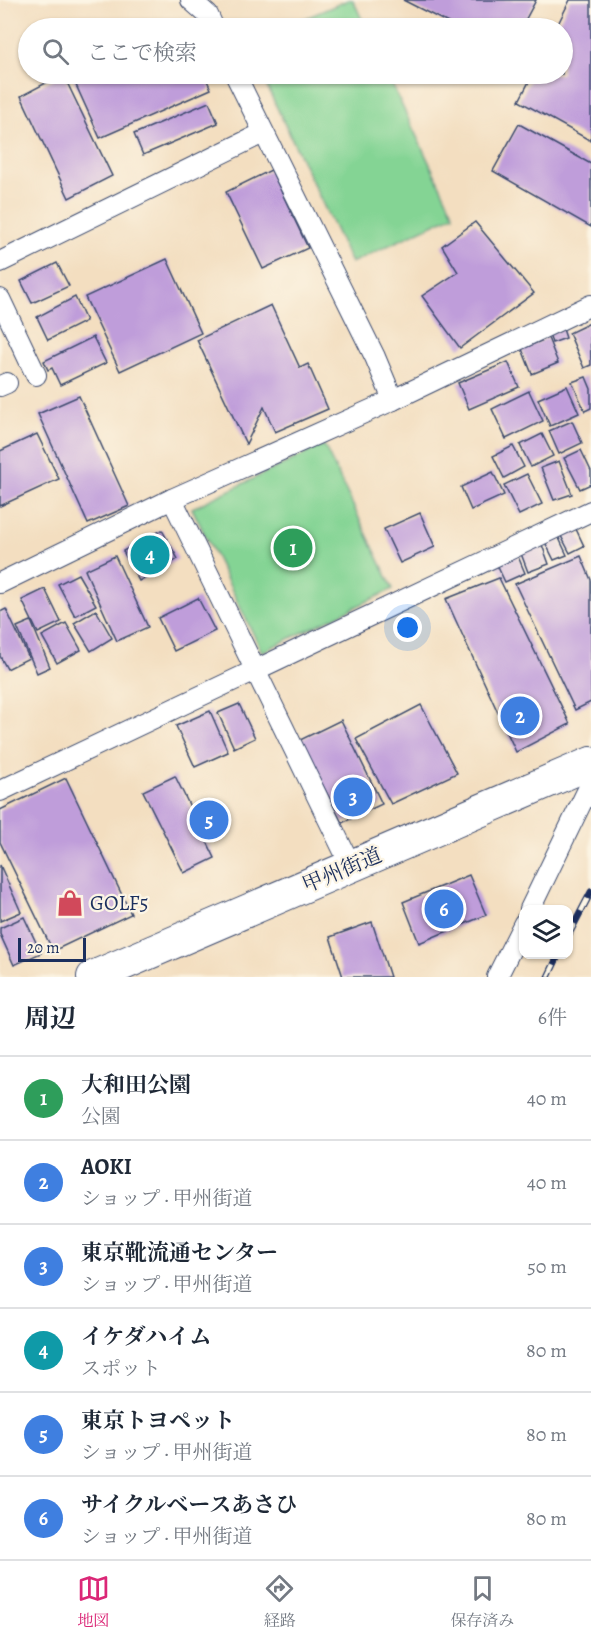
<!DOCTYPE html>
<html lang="ja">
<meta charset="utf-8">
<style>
body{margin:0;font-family:Alegreya,"Noto Serif JP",serif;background:#f2f2f3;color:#1f2937}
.controls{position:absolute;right:18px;bottom:18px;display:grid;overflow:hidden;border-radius:12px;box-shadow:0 2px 4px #0004}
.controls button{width:54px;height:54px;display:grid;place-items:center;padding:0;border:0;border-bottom:2px solid #e0e1e3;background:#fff;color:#1f2937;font:30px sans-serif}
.scale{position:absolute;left:18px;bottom:15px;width:68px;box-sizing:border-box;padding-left:6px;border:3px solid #1b2f5e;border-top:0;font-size:16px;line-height:21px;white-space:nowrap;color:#1b2f5e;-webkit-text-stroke:4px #fcf5e5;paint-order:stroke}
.you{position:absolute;left:408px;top:628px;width:21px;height:21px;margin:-15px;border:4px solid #fff;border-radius:50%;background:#1a73e8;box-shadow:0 0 0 9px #1a73e833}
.badge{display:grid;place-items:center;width:39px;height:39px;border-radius:50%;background:#db2777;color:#fff;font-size:20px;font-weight:700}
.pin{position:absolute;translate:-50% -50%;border:3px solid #fff;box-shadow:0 2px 6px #0006}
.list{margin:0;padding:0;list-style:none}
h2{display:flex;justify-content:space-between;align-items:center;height:78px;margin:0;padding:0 24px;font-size:26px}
h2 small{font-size:20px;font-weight:400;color:#747a83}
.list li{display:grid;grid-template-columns:39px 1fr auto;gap:18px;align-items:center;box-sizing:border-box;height:84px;padding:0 24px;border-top:2px solid #e0e1e3}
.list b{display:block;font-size:22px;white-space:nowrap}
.list p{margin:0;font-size:20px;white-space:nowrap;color:#747a83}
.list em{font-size:20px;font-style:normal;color:#747a83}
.icon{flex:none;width:33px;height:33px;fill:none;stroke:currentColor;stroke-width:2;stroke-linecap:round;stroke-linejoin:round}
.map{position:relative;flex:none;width:591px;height:977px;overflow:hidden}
.search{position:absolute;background:#fff;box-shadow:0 2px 4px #0004;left:18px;right:18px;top:18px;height:66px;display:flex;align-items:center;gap:15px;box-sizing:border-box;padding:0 21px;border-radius:33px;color:#747a83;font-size:22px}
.sheet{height:582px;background:#fff}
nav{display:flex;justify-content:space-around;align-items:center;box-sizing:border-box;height:84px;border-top:2px solid #e0e1e3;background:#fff;font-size:16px;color:#747a83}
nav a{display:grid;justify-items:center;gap:3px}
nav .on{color:#db2777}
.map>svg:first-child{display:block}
</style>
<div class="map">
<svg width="591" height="977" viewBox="0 0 591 977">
<rect width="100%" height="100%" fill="#fcf5e5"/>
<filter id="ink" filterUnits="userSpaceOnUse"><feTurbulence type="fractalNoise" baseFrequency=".0167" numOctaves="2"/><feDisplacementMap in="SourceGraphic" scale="12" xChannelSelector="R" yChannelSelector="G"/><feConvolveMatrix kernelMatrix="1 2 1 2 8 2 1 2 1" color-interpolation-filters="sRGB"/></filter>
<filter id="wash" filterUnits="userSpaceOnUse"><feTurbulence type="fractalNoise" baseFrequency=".008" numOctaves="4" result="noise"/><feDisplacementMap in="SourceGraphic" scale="24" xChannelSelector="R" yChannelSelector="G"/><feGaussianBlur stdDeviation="1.35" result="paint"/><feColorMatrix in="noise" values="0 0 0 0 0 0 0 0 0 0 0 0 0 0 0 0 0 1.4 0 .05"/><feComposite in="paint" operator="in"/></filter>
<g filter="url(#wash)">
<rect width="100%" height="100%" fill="#f3dec0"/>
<g fill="#84d494" stroke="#508279" stroke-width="1.5">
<polygon points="348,0 353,0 366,28 283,28"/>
<polygon points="261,74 387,74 454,215 351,263"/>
<polygon points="324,445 393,589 262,652 192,508"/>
</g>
<g id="blocks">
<g fill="#bf9dda">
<polygon points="403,0 536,0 521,28 458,28"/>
<polygon points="570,0 591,0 591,141 519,101 533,74 562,74 562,28 556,28"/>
<polygon points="63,74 112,176 69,198 21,96"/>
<polygon points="71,74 204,74 211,89 100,138"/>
<polygon points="209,102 218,123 143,155 134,134"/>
<polygon points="519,124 591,164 591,227 493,171"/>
<polygon points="271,170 308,248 263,269 226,192"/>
<polygon points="475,222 534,293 460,348 422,296 458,272 442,246"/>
<polygon points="167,259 201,333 120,371 85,297"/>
<polygon points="57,263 69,286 32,303 21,281"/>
<polygon points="75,297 86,321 48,340 37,317"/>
<polygon points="271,305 300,368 308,364 328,409 275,432 264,407 246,444 197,340"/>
<polygon points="590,323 591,365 584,368 569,333"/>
<polygon points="563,329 566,338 552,343 549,333"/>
<polygon points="93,337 106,363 60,385 52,368 48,370 44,361"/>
<polygon points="548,338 558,363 532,374 522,349"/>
<polygon points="508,362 519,387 469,409 458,383"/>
<polygon points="586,377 591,389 591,408 585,411 572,382"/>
<polygon points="567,386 579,413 550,426 538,399"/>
<polygon points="529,391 543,421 506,439 492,409"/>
<polygon points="79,396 129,506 88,524 38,414"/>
<polygon points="572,421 582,443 559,454 549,431"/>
<polygon points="37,434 59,479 0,506 0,451"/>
<polygon points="542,434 553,456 531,467 520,445"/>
<polygon points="513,446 524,467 504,478 493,456"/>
<polygon points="581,450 591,471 591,484 580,489 564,458"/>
<polygon points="559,461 572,494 554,500 541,468"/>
<polygon points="493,472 504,495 471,510 461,487"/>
<polygon points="527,474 542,504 519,515 504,485"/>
<polygon points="420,513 435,547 400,563 384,529"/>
<polygon points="575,527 584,546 570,553 560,534"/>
<polygon points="162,530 178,559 139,581 123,551"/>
<polygon points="557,534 567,555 554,560 544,540"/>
<polygon points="541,542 549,564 528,572 520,551"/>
<polygon points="517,554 525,573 505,582 496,563"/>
<polygon points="115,556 148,627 117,641 85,570"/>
<polygon points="581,556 591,580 591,702 575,710 515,584"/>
<polygon points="78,574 96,605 75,616 58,584"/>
<polygon points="499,578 570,724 516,752 446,599"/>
<polygon points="45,589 61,622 38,633 22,600"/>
<polygon points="198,598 215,631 174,651 158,618"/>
<polygon points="6,609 29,658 7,669 0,656 0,612"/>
<polygon points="96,610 112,638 91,651 74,623"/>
<polygon points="31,621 50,667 37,673 17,627"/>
<polygon points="66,623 81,650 57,663 42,636"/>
<polygon points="239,704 255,738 234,748 218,713"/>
<polygon points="421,705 457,773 391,804 356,739"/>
<polygon points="210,711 228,752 195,767 176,726"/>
<polygon points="341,720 382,804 342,823 300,740"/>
<polygon points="175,776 215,858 184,873 143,791"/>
<polygon points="66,778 131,914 53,951 0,842 0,810"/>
<polygon points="0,865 21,912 0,921"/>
<polygon points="469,875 486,915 419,943 403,902"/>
<polygon points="24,917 41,953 14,965 0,934 0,928"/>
<polygon points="372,922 390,977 343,977 330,937"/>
</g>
</g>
</g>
<g filter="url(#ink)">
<use href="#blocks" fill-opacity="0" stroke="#3b496d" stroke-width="1.5"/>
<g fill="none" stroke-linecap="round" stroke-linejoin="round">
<defs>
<g id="minor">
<polyline points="191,0 208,15 214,28"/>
<polyline points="235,74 375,357 393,400"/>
<polyline points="0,262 263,133"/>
<polyline points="0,299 36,375"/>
<polyline points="0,386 7,383"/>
<polyline points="172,499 351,866"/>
<polyline points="0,583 172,499 393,400 591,305"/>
<polyline points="0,791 591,511"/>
<polyline points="530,909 591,783"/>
<polyline points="497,977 524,923"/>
</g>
<polyline id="trunk" points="93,977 591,763"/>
</defs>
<use href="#minor" stroke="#3b496d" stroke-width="22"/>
<use href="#trunk" stroke="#3b496d" stroke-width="34"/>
<use href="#minor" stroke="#fff" stroke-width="20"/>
<use href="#trunk" stroke="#fff" stroke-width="32"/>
<defs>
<g id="rail">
<polyline points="568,936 591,892"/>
<polyline points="548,977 559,954"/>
</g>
</defs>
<use href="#rail" stroke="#1b2f5e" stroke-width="7"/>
<use href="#rail" stroke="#fcf5e5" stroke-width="4.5" stroke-dasharray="14" stroke-linecap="butt"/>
</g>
</g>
<defs>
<symbol id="shop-bare" viewBox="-9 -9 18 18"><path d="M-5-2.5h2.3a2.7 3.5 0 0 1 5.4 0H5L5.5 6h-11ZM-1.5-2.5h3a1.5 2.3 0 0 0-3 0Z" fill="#d1495b" stroke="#fcf5e5" stroke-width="2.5" paint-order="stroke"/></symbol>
</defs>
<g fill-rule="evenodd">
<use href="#shop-bare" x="51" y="884" width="38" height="38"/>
</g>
<g text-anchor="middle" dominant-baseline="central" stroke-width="4.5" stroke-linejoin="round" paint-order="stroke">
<g font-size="21" fill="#1b2f5e" stroke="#fcf5e5">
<text transform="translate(342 870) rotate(-23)">甲州街道</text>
</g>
<g font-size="21" fill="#1b2f5e" stroke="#fcf5e5" text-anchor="start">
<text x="90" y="903">GOLF5</text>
</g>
</g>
</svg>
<div class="controls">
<button><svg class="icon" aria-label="layers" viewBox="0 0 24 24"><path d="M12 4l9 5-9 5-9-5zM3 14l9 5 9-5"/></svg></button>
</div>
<div class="scale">20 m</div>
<div class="you"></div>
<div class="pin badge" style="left:293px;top:548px;background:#2e9e5b">1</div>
<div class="pin badge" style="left:520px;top:716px;background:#3f7fe0">2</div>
<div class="pin badge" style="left:353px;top:797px;background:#3f7fe0">3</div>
<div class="pin badge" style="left:150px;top:555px;background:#0f9aa8">4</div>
<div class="pin badge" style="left:209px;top:820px;background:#3f7fe0">5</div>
<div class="pin badge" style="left:444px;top:909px;background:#3f7fe0">6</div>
<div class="search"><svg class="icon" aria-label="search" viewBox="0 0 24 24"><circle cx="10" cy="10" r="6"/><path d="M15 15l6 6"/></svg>ここで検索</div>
</div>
<section class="sheet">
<h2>周辺<small>6件</small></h2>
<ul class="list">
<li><span class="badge" style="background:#2e9e5b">1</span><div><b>大和田公園</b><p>公園</p></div><em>40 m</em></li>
<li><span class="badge" style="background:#3f7fe0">2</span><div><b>AOKI</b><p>ショップ · 甲州街道</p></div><em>40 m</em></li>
<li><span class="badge" style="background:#3f7fe0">3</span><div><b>東京靴流通センター</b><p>ショップ · 甲州街道</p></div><em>50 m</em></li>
<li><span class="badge" style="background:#0f9aa8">4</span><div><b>イケダハイム</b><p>スポット</p></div><em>80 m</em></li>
<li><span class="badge" style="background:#3f7fe0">5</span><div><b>東京トヨペット</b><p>ショップ · 甲州街道</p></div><em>80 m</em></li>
<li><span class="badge" style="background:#3f7fe0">6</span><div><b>サイクルベースあさひ</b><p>ショップ · 甲州街道</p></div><em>80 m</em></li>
</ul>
</section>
<nav>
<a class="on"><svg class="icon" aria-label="map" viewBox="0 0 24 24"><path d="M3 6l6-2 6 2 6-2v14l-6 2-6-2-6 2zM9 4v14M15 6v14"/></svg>地図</a>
<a><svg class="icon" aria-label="directions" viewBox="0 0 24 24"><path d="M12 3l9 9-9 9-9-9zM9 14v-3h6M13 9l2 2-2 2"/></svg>経路</a>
<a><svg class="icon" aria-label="saved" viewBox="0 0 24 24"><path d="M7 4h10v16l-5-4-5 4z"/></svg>保存済み</a>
</nav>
